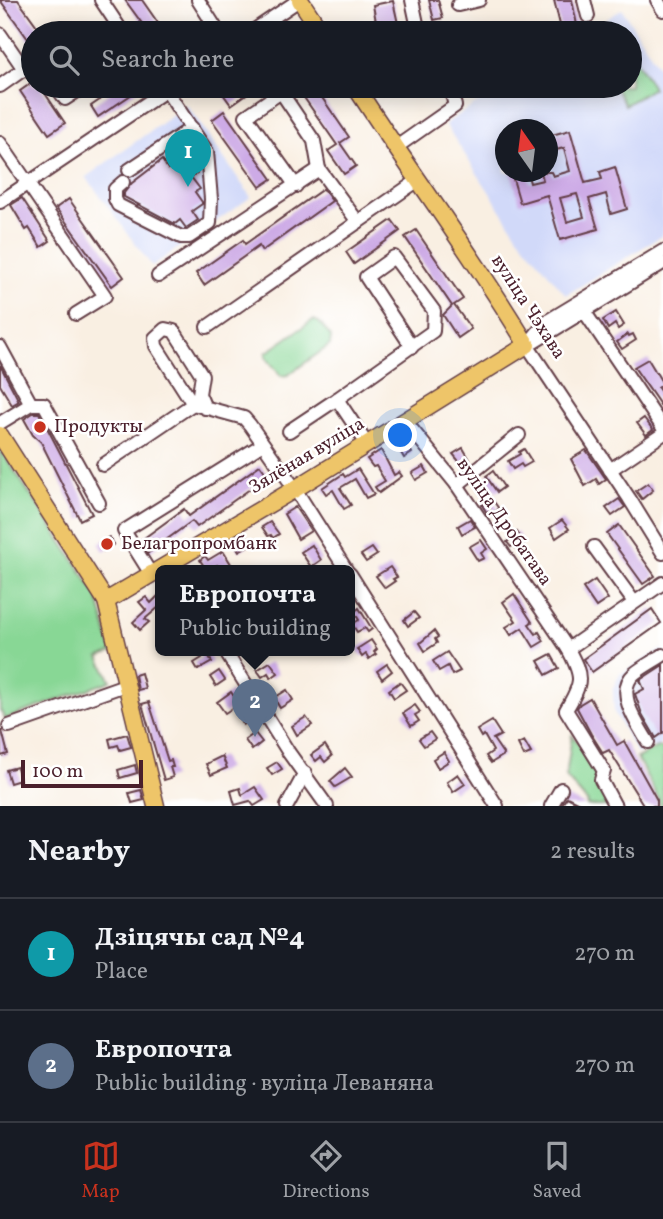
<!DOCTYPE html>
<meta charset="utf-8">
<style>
body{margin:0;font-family:Vollkorn,serif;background:#20242c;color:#f1f3f6}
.compass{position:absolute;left:495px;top:119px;width:63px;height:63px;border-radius:50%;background:#171b24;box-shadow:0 4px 18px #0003;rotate:346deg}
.scale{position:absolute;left:21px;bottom:18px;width:122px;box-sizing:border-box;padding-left:7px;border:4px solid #4a1f2b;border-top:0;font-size:19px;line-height:24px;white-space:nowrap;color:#4a1f2b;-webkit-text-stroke:5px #fff;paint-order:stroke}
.you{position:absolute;left:401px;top:436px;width:24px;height:24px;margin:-18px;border:5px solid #fff;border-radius:50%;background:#1a73e8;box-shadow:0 0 0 10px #1a73e833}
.badge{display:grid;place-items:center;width:46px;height:46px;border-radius:50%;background:#c8321e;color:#fff;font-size:23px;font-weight:700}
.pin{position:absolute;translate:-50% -58px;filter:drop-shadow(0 2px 4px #0008)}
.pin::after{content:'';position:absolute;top:37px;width:24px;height:21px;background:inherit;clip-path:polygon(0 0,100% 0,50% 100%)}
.popup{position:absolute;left:155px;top:565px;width:200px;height:91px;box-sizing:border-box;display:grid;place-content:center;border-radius:10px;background:#171b24;filter:drop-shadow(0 2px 5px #0005);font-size:23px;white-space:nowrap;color:#9ea1a6}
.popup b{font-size:26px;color:#f1f3f6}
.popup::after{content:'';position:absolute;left:50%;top:100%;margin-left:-14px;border:14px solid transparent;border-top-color:#171b24}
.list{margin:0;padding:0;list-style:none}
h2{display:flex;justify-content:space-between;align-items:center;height:91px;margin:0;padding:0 28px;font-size:30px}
h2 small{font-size:23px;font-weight:400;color:#9ea1a6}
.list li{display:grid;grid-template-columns:46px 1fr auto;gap:21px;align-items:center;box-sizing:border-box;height:112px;padding:0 28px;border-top:2px solid #363941}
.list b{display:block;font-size:26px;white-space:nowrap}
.list p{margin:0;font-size:23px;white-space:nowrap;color:#9ea1a6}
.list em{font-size:23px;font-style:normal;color:#9ea1a6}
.icon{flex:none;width:38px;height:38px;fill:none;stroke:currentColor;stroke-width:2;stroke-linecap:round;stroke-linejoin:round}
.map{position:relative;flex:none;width:663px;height:806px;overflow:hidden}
.search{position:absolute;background:#171b24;box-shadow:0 4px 18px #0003;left:21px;right:21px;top:21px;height:77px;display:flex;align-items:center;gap:18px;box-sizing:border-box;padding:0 24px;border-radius:38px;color:#9ea1a6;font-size:26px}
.sheet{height:315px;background:#171b24}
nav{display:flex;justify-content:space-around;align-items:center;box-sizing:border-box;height:98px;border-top:2px solid #363941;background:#171b24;font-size:19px;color:#9ea1a6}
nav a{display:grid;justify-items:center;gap:4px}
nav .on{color:#c8321e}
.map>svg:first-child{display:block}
</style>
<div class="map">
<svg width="663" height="806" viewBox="0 0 663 806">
<rect width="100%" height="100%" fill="#fff"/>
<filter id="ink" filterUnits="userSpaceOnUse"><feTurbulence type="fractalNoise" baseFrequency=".0143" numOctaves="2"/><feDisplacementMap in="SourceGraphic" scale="14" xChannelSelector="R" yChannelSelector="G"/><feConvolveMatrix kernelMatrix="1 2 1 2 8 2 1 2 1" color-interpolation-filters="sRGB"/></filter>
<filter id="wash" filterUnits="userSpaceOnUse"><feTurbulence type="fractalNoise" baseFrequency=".00686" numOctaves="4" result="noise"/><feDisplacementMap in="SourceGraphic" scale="28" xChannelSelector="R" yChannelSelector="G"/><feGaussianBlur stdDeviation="1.57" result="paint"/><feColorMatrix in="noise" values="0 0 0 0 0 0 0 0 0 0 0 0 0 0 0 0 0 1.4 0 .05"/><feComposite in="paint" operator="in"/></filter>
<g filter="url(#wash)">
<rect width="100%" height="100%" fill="#f9efe2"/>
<g fill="#d1d9f9" fill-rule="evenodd">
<path d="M622,9L663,74V235L566,295L518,236L445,124L504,86H630V33H585ZM505,130H548V172H505Z"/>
<polygon points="187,105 251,197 152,266 86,177"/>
<polygon points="663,648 663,743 657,747 650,746 637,754 614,712 613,688 620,674"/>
</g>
<g fill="#88d795" stroke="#697b60" stroke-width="2">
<polygon points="630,51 653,88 625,105 614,86 630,86"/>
<polygon points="313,320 319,322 331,337 330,345 288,375 281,376 266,357 266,353"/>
<polygon points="0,449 97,595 112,652 99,657 111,681 5,719 0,710"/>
<polygon points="572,735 600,771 610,806 587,806 588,803 566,777"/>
<polygon points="657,747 663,748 663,806 660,806 658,798 637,758"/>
</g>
<g id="blocks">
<g fill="#cdabe6" fill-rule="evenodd">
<polygon points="0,0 18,0 42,33 33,33 33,46"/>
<polygon points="125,0 142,0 165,33 149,33"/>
<polygon points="429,0 438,0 443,18 434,20"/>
<polygon points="554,0 572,0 577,25 561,29"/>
<polygon points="393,1 400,33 378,33 373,5"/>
<polygon points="33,82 33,86 40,86 65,123 49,134 20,91"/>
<polygon points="120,86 144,86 98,117 91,106"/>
<polygon points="229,86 258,86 231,105 221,91"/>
<polygon points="296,86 314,86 349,137 340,143 356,166 344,174 328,151 337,145"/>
<polygon points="413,86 437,86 438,89 415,93"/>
<polygon points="224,111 272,179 260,187 212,120"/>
<path d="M570,130L585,183L602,179L600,172L615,167L627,209L611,214L606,194L589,199L598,229L560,240L547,195L520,203L511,172H527L530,183L543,180L541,172H551L553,176L570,171L564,148L548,152V136ZM577,194L584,217L567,222L560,198Z"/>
<polygon points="186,144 195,156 188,161 197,173 191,177 200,189 195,192 202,202 202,204 192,211 198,220 186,228 180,220 175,224 124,197 124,193 132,183 162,160 168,169 179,161 173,153"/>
<polygon points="323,189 332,201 262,251 259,246 204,285 196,273 243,240 245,244"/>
<polygon points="22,198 50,241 41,247 29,228 26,230 11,205"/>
<polygon points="69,199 124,277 112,286 56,208"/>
<polygon points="392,220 400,231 354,264 346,252"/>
<polygon points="416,230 463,299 454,305 471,329 458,338 443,315 452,306 405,237"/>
<polygon points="616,312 624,325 618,329 615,324 608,329 603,320"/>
<polygon points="628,334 629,336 633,334 636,340 622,349 617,342"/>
<polygon points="648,359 663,384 658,388 663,395 663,409 634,367"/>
<polygon points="0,365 19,401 12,405 0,385"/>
<polygon points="33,413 39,413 43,420 92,514 80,520 41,442 33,435 24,419"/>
<polygon points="644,418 653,430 646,435 637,423"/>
<polygon points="404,439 412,453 404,458 396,444"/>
<polygon points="463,448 470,460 462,465 453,454"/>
<polygon points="524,449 532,462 523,467 521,464 513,469 508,461 520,454 519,452"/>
<polygon points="381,450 394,475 399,472 402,476 379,493 375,487 385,481 376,466 373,467 367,459"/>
<polygon points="586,450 606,479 599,484 596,479 585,486 571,459"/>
<polygon points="260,465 268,476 197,527 192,521 148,553 140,541 184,509 189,516"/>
<polygon points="424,466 428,473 416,480 412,473"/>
<polygon points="358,469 374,494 366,498 355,479 340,488 351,505 344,509 333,490 326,494 322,488 343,474 345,477"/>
<polygon points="493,471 504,487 497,492 486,476"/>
<polygon points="648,483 653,490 642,499 636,491"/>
<polygon points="492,499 499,509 493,513 491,510 487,513 482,505"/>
<polygon points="619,499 625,507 612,516 606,508"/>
<polygon points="295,507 311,531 298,539 284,514"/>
<polygon points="470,519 475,527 462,534 458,526"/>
<polygon points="562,520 569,529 556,538 550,528"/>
<polygon points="270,522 279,534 273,538 271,535 268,536 262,527"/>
<polygon points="619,525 655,576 643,584 607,534"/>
<polygon points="517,532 524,543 516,548 514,545 511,547 507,542"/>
<polygon points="246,536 251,544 239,551 234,543"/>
<polygon points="109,537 114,544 104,551 99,543"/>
<polygon points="481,540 487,549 481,553 484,558 478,561 469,547"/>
<polygon points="312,545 321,560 311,567 301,552"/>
<polygon points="372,548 377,555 366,562 361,555"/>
<polygon points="223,551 231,564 220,570 217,565 207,571 200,560 205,556 208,560"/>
<polygon points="390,567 397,577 393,579 395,581 385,588 376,576"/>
<polygon points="595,580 608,599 596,607 583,588"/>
<polygon points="160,594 160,606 145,619 149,622 140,630 133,622 146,610 139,602 146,597 151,603"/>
<polygon points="514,594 532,622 529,624 536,634 539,632 544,641 534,647 522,628 511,635 506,627 516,621 503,602"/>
<polygon points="359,608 372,629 368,632 365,628 357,632 352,624 359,620 354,612"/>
<polygon points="652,609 661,623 592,672 583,659"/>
<polygon points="414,612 419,618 408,626 404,620"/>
<polygon points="434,631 438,637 435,639 437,643 425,651 420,643"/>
<polygon points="371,640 377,649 374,652 376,654 369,659 366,654 362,657 357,649"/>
<polygon points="198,651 206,651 212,662 198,670 194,663 202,658"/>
<polygon points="447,652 460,671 452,675 448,666 439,671 433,661"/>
<polygon points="551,654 559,668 546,675 538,661"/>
<polygon points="270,662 278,673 271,678 268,673 262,677 257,670"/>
<polygon points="387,664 392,671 382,679 377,671"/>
<polygon points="663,665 663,733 656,738 642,714 635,694 644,689 640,680"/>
<polygon points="219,671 225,680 216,686 210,677"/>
<polygon points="141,673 145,688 138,690 135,675"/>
<polygon points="400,682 406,690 394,698 389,690"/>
<polygon points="287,690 293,700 280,708 274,698"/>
<polygon points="231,692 239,704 225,713 217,702"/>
<polygon points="590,698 617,745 624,741 657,800 657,806 644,806 609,750 603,753 591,734 577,708 580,704"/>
<polygon points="149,702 168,761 171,760 173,767 170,767 173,777 164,780 142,704"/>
<polygon points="415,705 420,712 415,715 419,721 411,726 403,713"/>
<polygon points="252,712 254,720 243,725 240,717"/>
<polygon points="306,717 312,725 297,735 292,726"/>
<polygon points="492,721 501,735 493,739 504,755 491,763 486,756 493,751 484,735 481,737 477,730"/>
<polygon points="0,731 2,731 8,754 1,756"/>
<polygon points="430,732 435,739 424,746 419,739"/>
<polygon points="255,733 262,742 252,750 245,740"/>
<polygon points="127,734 131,747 120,750 118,745 111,747 109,739"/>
<polygon points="524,741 531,753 524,756 518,744"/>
<polygon points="325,745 332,756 325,762 321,757 316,761 311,755"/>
<polygon points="444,752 449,761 438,768 433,759"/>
<polygon points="222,756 227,768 211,775 206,764"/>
<polygon points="277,762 282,769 272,775 267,768"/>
<polygon points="135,765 137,773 120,778 118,770"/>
<polygon points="17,767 20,780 10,783 6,770"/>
<polygon points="345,768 352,777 335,787 330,781"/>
<polygon points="458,774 465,784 453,792 447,782"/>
<polygon points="255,787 264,800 254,806 250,801 235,805 231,791 240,788 242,795"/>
<polygon points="141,790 144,800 132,803 129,793"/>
<polygon points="567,797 585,806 561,806"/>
</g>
</g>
</g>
<g filter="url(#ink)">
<use href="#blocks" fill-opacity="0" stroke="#643e46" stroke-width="2"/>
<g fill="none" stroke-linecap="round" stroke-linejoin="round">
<defs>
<g id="minor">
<polyline points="101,0 123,33"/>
<polyline points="198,0 219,33"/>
<polyline points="412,0 419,33"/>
<polyline points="584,0 588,16"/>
<polyline points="657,0 663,10"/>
<polyline points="458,5 479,0"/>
<polyline points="197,33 212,23"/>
<polyline points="250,33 299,0"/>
<polyline points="0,34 24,69"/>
<polyline points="0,86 24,69 33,73"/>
<polyline points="56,86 65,99 85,86"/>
<polyline points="0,143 105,296 76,314"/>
<polyline points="395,148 455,106 450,86"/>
<polyline points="129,170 192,128"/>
<polyline points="123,182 115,189 115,199 118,205 181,237 189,237 210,223 211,199 207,152 166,90"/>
<polyline points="296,186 246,116 281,92 314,141 319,169"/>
<polyline points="0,202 171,87"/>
<polyline points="158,276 319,169 358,222"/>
<polyline points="584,311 663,428"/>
<polyline points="207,327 417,181"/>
<polyline points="534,342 663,263"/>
<polyline points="527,345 629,498 663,553"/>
<polyline points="527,345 546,322 663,251"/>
<polyline points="0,347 31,404"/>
<polyline points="193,404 156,346 155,338 165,329 174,331 202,375 199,394 205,408"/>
<path d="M405,421L457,485L568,649C583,677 583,682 566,710L604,771L601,780L615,806"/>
<polyline points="0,423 31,404 44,404 99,503"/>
<polyline points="289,431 337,399"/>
<polyline points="367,444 337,399 433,331 434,311 394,257 366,277 412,347"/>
<polyline points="103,465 193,404 244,418 250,425 295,489 347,571"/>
<polyline points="610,470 663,434"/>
<polyline points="457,485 519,435"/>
<polyline points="594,547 634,602"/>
<polyline points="151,574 124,531 263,444"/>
<polyline points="350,574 497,806"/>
<polyline points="568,649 663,583"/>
<polyline points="225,651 289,753 327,806"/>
<polyline points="9,726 125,685"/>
<path d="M648,742C638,725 614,692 634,674C642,667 654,661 663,655"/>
<polyline points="287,806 305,773"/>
<polyline points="551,806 561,789"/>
</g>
<g id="major">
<polyline points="300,0 322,33"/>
<polyline points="0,435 106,601 156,806"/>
<path d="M106,601L295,489L527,345C474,256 411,173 355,86"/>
</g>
</defs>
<use href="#minor" stroke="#643e46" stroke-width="16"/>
<use href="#major" stroke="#643e46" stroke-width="19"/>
<use href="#minor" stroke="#fff" stroke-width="12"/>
<use href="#major" stroke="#eec569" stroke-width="16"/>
</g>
</g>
<g fill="#c8321e" stroke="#fff" stroke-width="2.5">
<circle cx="40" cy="427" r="7"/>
<circle cx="107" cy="544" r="7"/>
</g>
<g text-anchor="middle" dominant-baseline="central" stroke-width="5" stroke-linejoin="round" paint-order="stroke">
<g font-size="19" fill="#4a1f2b" stroke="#fff">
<text transform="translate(528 307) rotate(57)">вуліца Чэхава</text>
<text transform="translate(307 456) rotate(-31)">Зялёная вуліца</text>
<text transform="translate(504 522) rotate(55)">вуліца Дробатава</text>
</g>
<g font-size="19" fill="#4a1f2b" stroke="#fff" text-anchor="start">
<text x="54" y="427">Продукты</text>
<text x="121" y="544">Белагропромбанк</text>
</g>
</g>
</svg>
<svg class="compass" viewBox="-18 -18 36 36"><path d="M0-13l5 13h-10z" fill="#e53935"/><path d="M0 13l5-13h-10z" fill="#9ea1a6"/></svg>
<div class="scale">100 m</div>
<div class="you"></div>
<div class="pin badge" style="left:188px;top:187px;background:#0f9aa8">1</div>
<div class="pin badge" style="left:255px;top:737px;background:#5c6f8a">2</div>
<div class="popup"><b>Европочта</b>Public building</div>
<div class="search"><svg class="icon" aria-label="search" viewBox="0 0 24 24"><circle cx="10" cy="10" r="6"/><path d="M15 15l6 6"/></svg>Search here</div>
</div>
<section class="sheet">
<h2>Nearby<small>2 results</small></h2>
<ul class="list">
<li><span class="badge" style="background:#0f9aa8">1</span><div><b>Дзіцячы сад №4</b><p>Place</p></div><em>270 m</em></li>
<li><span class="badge" style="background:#5c6f8a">2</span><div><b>Европочта</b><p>Public building · вуліца Леваняна</p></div><em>270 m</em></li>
</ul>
</section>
<nav>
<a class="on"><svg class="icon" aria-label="map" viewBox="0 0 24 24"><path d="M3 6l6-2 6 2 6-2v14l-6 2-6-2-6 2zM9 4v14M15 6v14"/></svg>Map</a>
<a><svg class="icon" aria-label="directions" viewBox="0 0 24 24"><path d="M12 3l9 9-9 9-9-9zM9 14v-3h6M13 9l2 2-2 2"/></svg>Directions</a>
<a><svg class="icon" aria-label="saved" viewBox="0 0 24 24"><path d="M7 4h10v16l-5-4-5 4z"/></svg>Saved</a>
</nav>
